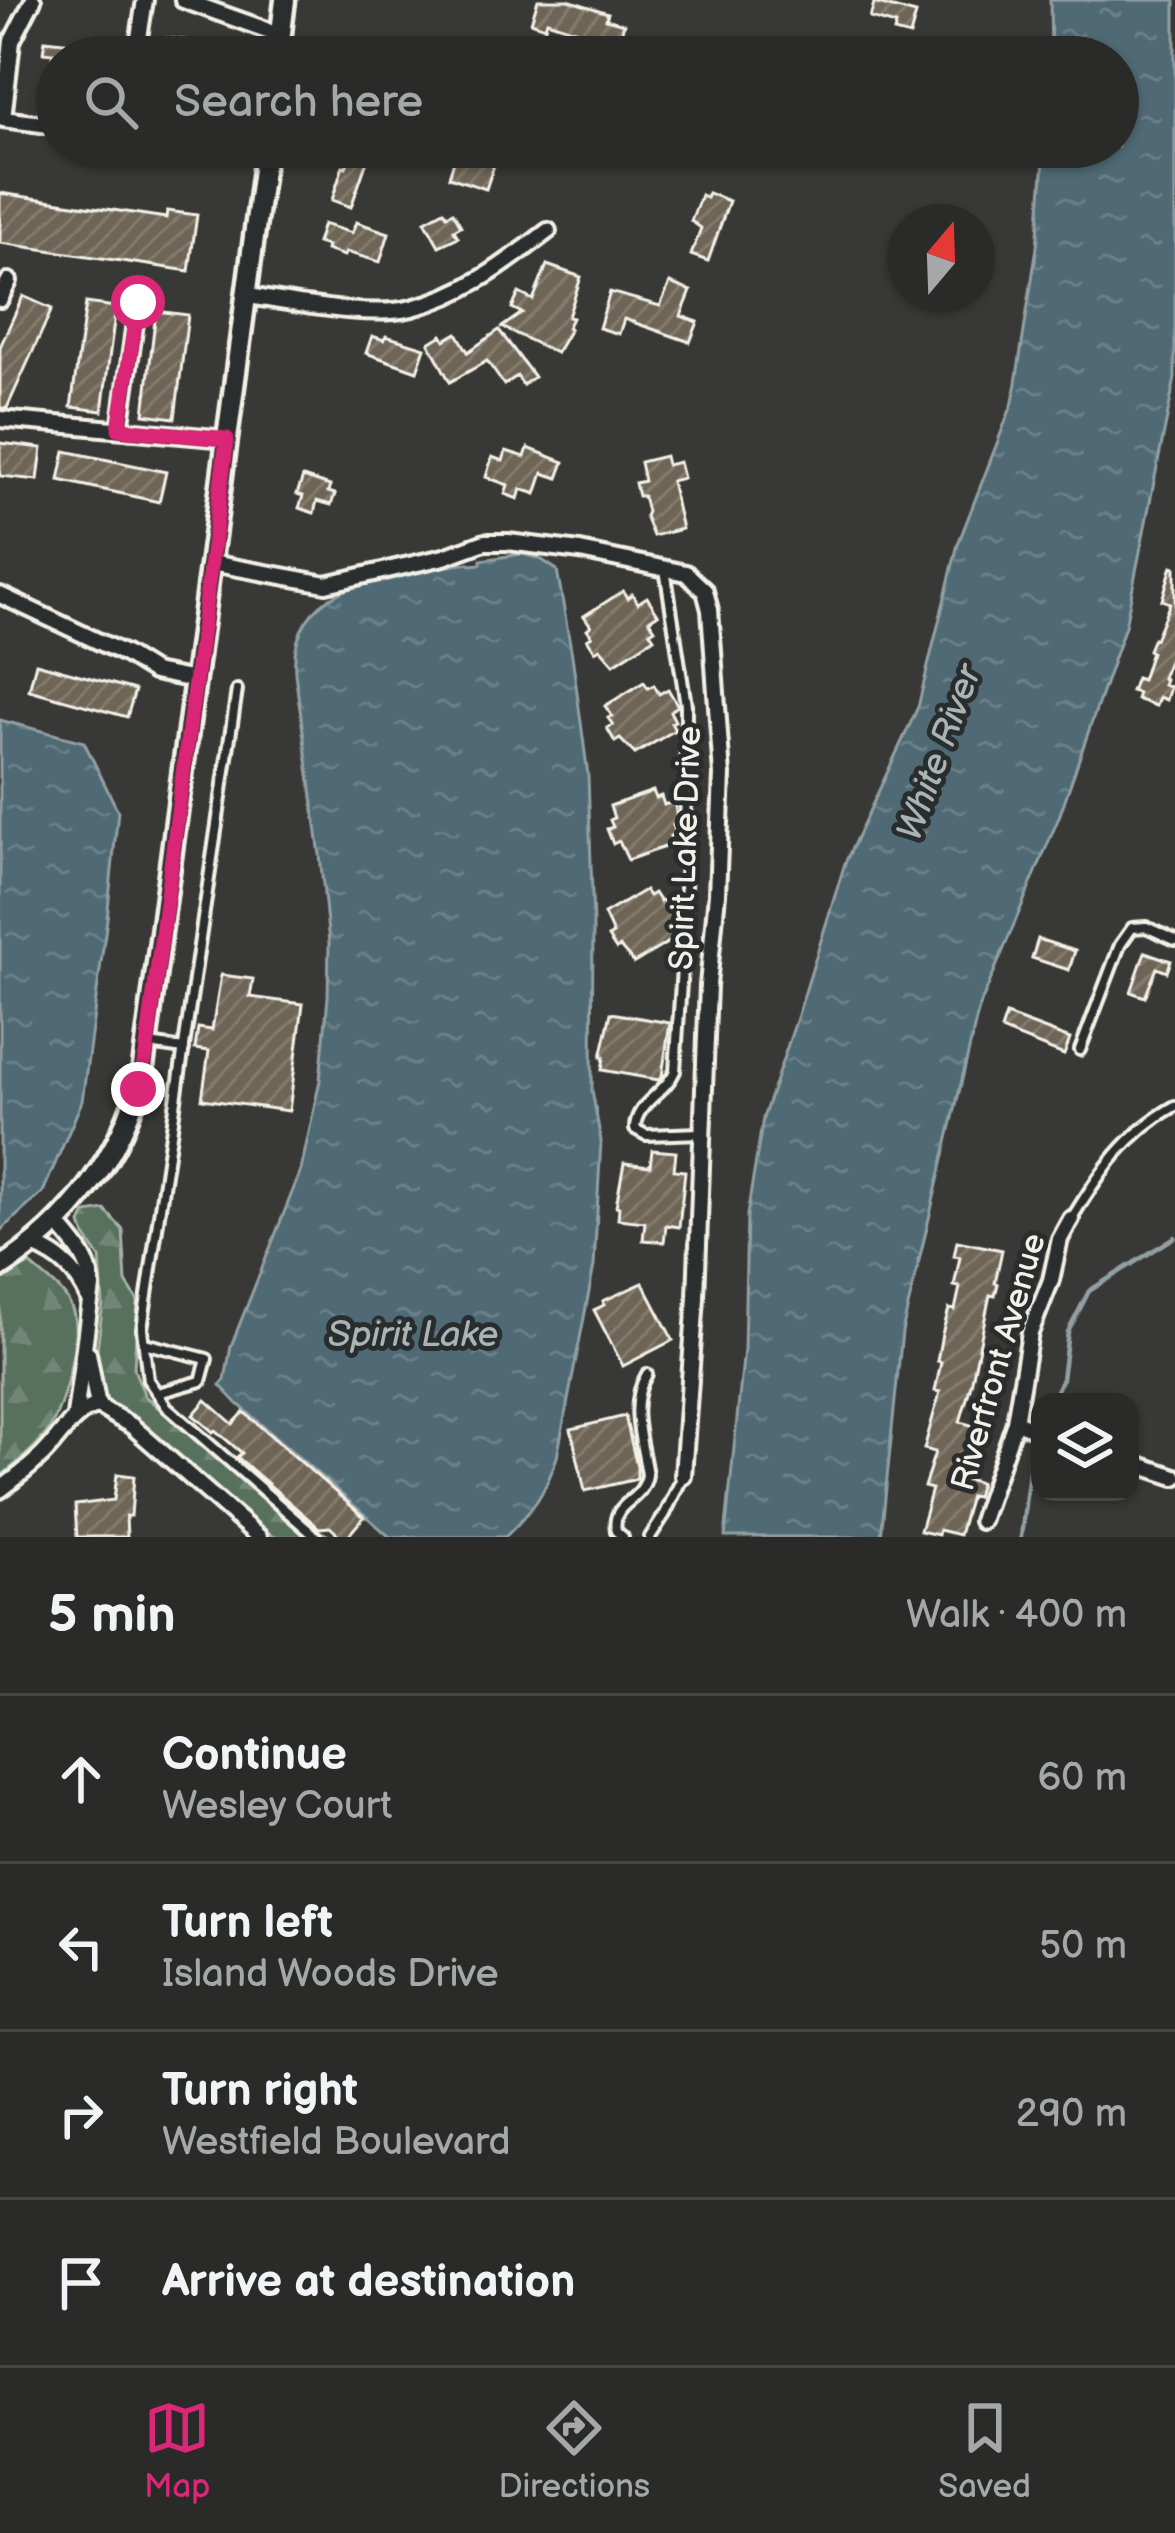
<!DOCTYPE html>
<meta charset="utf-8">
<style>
body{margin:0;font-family:"Balsamiq Sans",sans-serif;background:#363634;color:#f1f3f6}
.controls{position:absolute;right:36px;bottom:36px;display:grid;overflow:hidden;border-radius:24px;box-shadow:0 3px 9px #0004}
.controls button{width:108px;height:108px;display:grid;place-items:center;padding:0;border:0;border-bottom:3px solid #464645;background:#2a2a28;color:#f1f3f6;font:60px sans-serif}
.compass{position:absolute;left:887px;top:204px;width:108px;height:108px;border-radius:50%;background:#2a2a28;box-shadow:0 3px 9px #0004;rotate:19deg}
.stop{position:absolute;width:36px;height:36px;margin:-27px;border:9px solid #db2777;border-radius:50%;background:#fff}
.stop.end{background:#db2777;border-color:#fff;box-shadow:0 3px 12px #0008}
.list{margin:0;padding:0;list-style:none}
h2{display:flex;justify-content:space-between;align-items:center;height:156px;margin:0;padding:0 48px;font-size:51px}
h2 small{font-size:39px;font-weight:400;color:#a5a7a8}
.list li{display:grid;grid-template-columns:78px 1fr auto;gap:36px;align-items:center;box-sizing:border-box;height:168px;padding:0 48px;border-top:3px solid #464645}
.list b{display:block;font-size:45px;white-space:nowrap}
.list p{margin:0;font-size:39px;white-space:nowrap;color:#a5a7a8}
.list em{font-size:39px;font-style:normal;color:#a5a7a8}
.icon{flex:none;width:66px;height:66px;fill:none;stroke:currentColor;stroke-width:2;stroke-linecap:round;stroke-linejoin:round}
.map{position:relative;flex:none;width:1175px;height:1537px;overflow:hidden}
.search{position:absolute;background:#2a2a28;box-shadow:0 3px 9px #0004;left:36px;right:36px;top:36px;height:132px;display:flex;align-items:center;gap:30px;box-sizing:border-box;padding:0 42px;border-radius:66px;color:#a5a7a8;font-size:45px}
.sheet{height:828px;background:#2a2a28}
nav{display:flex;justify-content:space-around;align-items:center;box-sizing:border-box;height:168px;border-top:3px solid #464645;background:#2a2a28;font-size:33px;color:#a5a7a8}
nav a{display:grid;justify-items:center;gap:6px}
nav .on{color:#db2777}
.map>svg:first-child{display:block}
</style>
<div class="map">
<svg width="1175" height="1537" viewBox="0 0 1175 1537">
<defs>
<pattern id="forest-firs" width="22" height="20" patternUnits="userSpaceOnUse" patternTransform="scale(3)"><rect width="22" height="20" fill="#58715f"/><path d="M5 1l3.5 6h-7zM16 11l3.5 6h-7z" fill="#718676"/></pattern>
<pattern id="water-ripples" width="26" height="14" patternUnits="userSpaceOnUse" patternTransform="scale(3)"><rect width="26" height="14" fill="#506a75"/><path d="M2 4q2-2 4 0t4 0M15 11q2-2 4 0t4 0" fill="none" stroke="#6a8089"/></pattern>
<pattern id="building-hatch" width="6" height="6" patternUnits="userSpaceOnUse" patternTransform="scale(3)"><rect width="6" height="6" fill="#6e6556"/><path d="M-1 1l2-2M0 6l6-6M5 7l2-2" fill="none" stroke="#837c6e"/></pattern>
</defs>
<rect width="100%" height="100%" fill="#383836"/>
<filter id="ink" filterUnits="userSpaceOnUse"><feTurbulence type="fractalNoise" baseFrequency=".00833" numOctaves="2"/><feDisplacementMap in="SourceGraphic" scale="24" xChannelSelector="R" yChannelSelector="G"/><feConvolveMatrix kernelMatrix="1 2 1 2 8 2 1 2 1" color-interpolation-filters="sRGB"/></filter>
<g filter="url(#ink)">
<g fill="url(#forest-firs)" stroke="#a6b1a4" stroke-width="3">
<polygon points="105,1210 123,1230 126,1282 138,1301 134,1369 145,1396 272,1506 331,1537 274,1537 162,1442 107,1401 100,1385 96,1357 103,1304 100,1258 85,1236 81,1224 86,1213"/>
<path d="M30,1264C46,1278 67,1291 73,1312C81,1338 63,1409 48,1431C35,1449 17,1463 0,1477V1279Z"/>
</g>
<g fill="url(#water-ripples)" stroke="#92a0a3" stroke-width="3">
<polygon points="1050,0 1175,0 1175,378 1125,626 1059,817 979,1008 902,1332 881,1537 725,1537 744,1349 747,1215 763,1118 797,1018 845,863 918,707 958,544 1013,402 1037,247 1045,147 1118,147 1118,57 1051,57"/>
<path d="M522,554L539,558L557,570L572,655L588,775L593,923L592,1090L601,1141L594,1266L557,1457C545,1494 533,1510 505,1537H390L238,1404L220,1385L225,1380L231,1346L301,1170L320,1080L328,997L329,943L320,855L295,673C287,577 400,575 469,563L471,565L481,564V560Z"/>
<polygon points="0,720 84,742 118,811 107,919 82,1101 43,1192 0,1231"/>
</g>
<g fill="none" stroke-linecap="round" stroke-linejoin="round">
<g stroke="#92a0a3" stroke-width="4.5">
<polyline points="1050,1402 1062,1379 1068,1332 1089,1291 1175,1237"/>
<polyline points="1021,1537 1031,1454 1038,1433"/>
</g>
</g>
<g fill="url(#building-hatch)" stroke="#f4f1e8" stroke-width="3">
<polygon points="538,0 568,0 608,13 606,19 624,24 618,44 547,21 545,27 531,22"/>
<polygon points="874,3 916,14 910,36 894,32 896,25 870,18"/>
<polygon points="167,38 237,46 236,57 165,56"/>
<polygon points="45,40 111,47 109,57 52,57 53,53 43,52"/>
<polygon points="471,147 500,147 486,189 449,177 458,148 470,152"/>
<polygon points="351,153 368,158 351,207 332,200 343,166 346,167"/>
<polygon points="0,193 166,218 167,211 197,215 189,271 0,243"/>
<polygon points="708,193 729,201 708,261 691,255 701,228 691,221 701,195 706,198"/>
<polygon points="444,211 447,215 453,212 461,226 454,230 458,237 439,246 425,221"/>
<polygon points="356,222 389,233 380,262 346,252 344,256 326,250 327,246 317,243 323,224 352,233"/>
<polygon points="547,265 581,277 568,317 572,318 567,328 570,329 556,353 502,327 522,313 512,308 519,293 533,300"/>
<polygon points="670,283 691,291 681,316 698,322 690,342 624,319 619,334 599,328 610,292 660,306"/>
<polygon points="23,296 52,309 7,408 0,408 0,347"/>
<polygon points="86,303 116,307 102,411 71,407"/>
<polygon points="156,311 188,315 175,418 144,414"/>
<polygon points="499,330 534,377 523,385 517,376 504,385 487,361 450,382 429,343 442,335 445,340 457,333 468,352"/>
<polygon points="372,336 384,340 386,336 425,348 417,371 366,353"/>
<polygon points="0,443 42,448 38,480 0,476"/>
<polygon points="528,448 564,462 558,478 543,473 536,494 521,489 518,499 505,494 508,485 486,477 492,457 503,461 506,451 525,457"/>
<polygon points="65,451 166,472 159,502 59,480"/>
<polygon points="665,456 667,465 679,462 683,478 671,481 682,529 653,536 645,516 647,512 643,496 638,496 635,483 644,481 640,462"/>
<polygon points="303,477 330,486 328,492 335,494 331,505 317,501 314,513 299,508 303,496 297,494"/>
<polygon points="1172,566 1175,567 1175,646 1162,678 1165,679 1163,685 1170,687 1166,700 1159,697 1156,706 1136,699 1138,693 1131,691 1136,678 1142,680 1151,652 1148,650 1153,638 1155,639 1170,603 1162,600"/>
<polygon points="623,591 627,598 632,594 638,603 647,597 658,614 649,620 655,629 650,632 654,638 614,664 600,648 595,651 587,639 592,636 587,629 591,626 584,616"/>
<polygon points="36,663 135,690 127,717 29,690"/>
<polygon points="644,682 648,688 654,685 659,694 668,689 678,706 670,711 675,721 671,723 675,730 635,754 620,739 615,742 607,728 613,725 608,718 612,716 605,706"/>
<polygon points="653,791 656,798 661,796 664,805 675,801 677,824 673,825 675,834 670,836 673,844 628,860 619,841 613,844 607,829 613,827 610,820 614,818 610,806"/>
<polygon points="645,890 649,896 654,893 660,902 669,897 677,910 677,915 670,920 675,928 670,931 675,938 634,963 620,947 616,949 608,937 613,934 604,914"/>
<polygon points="1038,939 1075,951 1069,970 1032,958"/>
<polygon points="1145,952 1171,961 1167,972 1157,968 1145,997 1131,992"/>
<polygon points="221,975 253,979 250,997 303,1004 289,1111 202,1099 209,1051 195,1049 198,1028 212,1030"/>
<polygon points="611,1013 670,1023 662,1076 659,1080 602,1070 604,1057 601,1057"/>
<polygon points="1006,1015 1070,1039 1064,1055 1001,1030"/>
<polygon points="652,1150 676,1152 674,1170 685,1171 679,1227 666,1225 664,1242 643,1240 645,1222 618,1219 619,1207 616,1206 624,1163 650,1166"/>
<polygon points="957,1241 1002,1250 995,1283 998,1284 995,1296 990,1295 971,1385 960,1422 982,1428 966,1479 980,1483 976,1497 970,1496 959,1535 939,1530 938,1535 920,1531 932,1489 924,1487 935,1452 924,1449 940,1392 935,1391 941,1362 937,1361 942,1334 949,1309 955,1310 960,1287 954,1286 960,1257 954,1256"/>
<polygon points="643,1283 673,1340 623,1366 594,1310 604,1305 603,1301"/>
<polygon points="206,1400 233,1424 244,1412 364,1517 347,1537 341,1537 330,1527 319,1528 237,1457 242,1453 215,1430 213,1432 193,1415"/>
<polygon points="625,1416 637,1467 637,1479 585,1491 571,1429"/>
<polygon points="117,1474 134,1476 131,1516 126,1516 127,1537 77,1537 75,1505 114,1500"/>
</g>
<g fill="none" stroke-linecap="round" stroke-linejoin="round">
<defs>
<g id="lane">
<path d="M665,569L686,705L685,924L675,1071C665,1094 635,1103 635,1129L646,1135L701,1133"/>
<polyline points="237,690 142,1329 148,1380 167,1407 316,1537"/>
<polyline points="149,1044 184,1049"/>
<polyline points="1080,1050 1120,945 1132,928 1146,927 1175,940"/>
<path d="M1072,1218C1100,1172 1126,1133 1175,1106"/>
<polyline points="144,1343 207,1359 201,1381 158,1393"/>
<path d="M623,1537L616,1531C611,1500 642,1504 647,1475C642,1441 628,1405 647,1374"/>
<polyline points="650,1537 665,1514 683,1476"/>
</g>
<g id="street">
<polyline points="33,0 12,41 3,119 57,126"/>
<polyline points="183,0 281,35"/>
<polyline points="136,57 145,0"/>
<path d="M247,296C292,302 370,319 412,308C465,295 506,263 548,231"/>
<polyline points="0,299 9,281"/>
<polyline points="0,419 227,439"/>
<polyline points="120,429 138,302"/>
<polyline points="211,563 326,584 444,557 485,542 508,542 580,551 686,573 705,591 710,610 722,775 717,894 708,985 696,1297 683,1476"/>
<polyline points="0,595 125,654 154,672 195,680"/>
<path d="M57,1223C75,1244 90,1259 92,1287L75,1416"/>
<path d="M33,1245C61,1257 77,1271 89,1299"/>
<polyline points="88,1353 98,1406"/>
<polyline points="1015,1422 1040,1431"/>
<polyline points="1130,1462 1175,1477"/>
<path d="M0,1490C13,1480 27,1470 39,1458C59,1441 71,1411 98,1406L132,1426L259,1537"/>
<polyline points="981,1521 1015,1422 1030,1333 1051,1280 1060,1239 1071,1219"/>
</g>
<g id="secondary">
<polyline points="278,57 285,0"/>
<path d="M0,1268C70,1223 121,1156 142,1075L266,147"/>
</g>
</defs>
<use href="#lane" stroke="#f4f1e8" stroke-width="16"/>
<use href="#street" stroke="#f4f1e8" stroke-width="22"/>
<use href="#secondary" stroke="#f4f1e8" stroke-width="27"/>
<use href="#lane" stroke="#2a2d2e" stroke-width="8"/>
<use href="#street" stroke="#2a2d2e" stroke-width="14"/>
<use href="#secondary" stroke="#2a2d2e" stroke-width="18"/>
</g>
</g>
<g fill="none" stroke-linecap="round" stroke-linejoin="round" filter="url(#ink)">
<polyline stroke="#db2777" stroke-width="15" points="138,302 119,429 227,439 146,1055 138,1089"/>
</g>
<g text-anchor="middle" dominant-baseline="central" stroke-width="10" stroke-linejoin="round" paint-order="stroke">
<g font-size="33" fill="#f4f1e8" stroke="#2a2d2e">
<text transform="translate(686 848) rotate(-88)">Spirit Lake Drive</text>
<text transform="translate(999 1362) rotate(-74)">Riverfront Avenue</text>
</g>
<g font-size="36" font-style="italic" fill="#aab4b4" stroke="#2a2d2e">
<text transform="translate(940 753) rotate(-70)">White River</text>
<text x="413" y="1335">Spirit Lake</text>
</g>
</g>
</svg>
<div class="controls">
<button><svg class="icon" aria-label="layers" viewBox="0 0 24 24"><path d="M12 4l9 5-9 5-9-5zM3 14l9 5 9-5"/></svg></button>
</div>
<svg class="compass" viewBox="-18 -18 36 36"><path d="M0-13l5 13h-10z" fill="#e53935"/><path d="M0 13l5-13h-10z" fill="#a5a7a8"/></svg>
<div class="stop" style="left:138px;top:302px"></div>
<div class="stop end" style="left:138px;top:1089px"></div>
<div class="search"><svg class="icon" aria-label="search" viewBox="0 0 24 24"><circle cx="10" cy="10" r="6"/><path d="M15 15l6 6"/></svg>Search here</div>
</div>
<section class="sheet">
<h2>5 min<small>Walk · 400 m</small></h2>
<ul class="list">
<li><svg class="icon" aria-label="ahead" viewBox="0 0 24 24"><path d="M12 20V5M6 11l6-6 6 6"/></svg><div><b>Continue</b><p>Wesley Court</p></div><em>60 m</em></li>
<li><svg class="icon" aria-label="left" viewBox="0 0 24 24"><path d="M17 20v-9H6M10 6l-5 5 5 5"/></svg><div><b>Turn left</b><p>Island Woods Drive</p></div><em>50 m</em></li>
<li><svg class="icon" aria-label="right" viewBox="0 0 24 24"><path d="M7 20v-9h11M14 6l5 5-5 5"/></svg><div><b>Turn right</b><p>Westfield Boulevard</p></div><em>290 m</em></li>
<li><svg class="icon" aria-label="arrive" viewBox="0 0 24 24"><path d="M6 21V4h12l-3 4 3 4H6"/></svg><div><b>Arrive at destination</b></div></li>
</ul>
</section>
<nav>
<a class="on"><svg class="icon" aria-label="map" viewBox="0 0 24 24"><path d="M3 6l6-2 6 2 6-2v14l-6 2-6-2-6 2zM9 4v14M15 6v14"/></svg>Map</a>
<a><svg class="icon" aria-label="directions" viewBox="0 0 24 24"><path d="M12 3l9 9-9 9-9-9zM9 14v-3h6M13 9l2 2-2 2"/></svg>Directions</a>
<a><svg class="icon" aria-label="saved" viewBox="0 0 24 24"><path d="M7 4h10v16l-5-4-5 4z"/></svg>Saved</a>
</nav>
